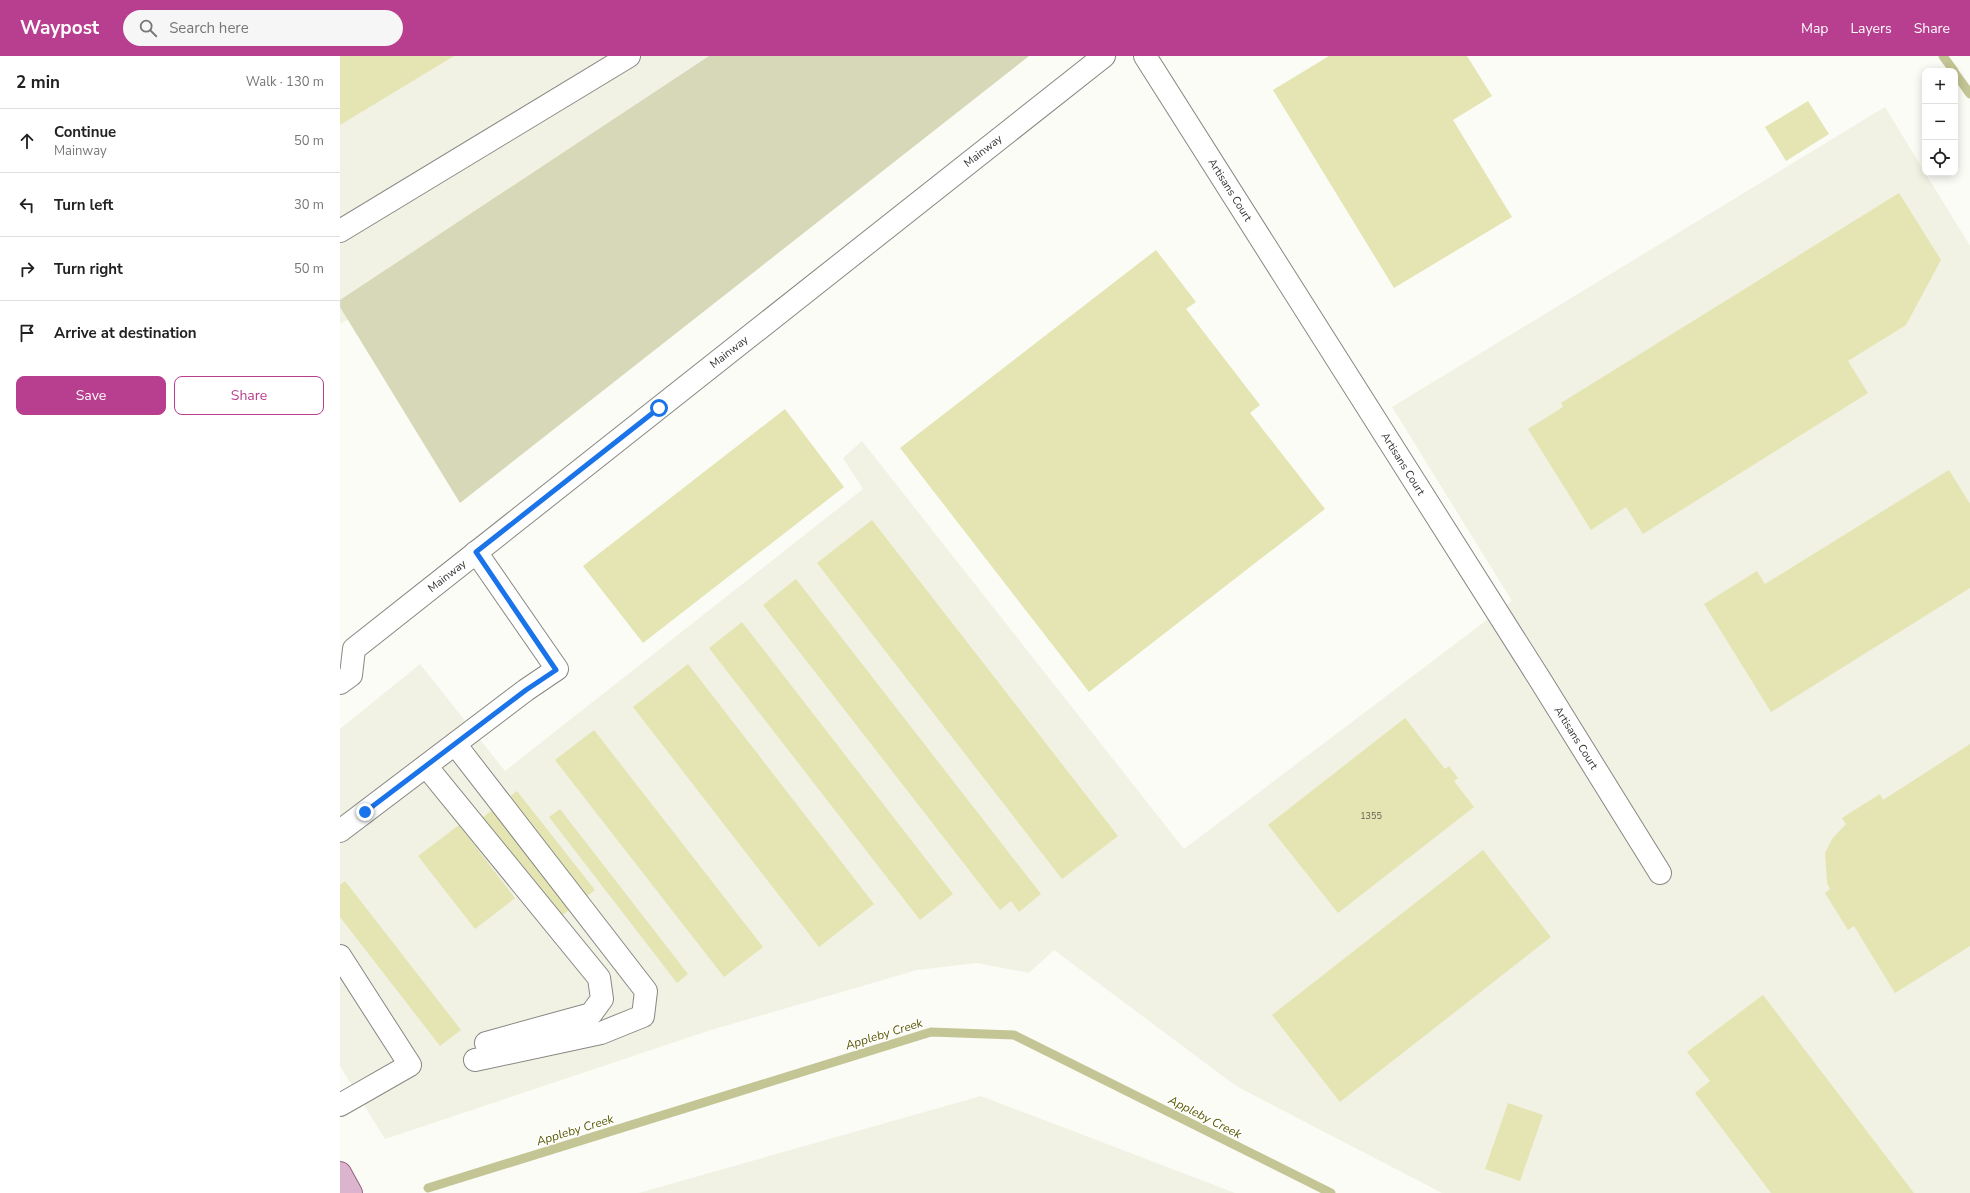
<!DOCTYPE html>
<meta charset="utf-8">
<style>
body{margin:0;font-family:"Nunito Sans",sans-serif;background:#f6f6f6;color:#222}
.controls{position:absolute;right:12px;top:12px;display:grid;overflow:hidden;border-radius:8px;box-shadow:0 2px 10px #0003}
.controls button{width:36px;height:36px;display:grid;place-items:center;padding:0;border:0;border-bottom:1px solid #e0e0e0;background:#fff;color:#222;font:20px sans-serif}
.stop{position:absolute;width:12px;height:12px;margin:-9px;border:3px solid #1a73e8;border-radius:50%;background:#fff}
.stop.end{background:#1a73e8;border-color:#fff;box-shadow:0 1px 4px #0008}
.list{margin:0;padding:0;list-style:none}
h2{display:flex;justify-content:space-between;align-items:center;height:52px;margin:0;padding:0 16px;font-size:17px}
h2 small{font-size:13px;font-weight:400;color:#767676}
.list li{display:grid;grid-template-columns:26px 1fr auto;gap:12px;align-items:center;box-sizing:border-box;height:64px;padding:0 16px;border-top:1px solid #e0e0e0}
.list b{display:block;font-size:15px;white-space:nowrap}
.list p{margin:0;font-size:13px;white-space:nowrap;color:#767676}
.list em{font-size:13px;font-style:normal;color:#767676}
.actions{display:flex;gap:8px;padding:12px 16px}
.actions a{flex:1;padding:9px 0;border:1px solid #b83e90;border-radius:8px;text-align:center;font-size:14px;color:#b83e90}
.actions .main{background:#b83e90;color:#fff}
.icon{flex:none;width:22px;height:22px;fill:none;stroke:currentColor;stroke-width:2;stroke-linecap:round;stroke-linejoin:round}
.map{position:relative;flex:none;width:1630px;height:1137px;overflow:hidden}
header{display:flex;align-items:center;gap:24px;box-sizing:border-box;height:56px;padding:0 20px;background:#b83e90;color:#fff}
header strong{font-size:19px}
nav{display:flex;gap:22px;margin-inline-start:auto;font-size:14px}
.search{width:280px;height:36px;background:#f6f6f6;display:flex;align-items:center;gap:10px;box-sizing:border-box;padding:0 14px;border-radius:22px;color:#767676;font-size:15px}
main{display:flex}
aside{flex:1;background:#fff}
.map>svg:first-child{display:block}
</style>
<header>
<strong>Waypost</strong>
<div class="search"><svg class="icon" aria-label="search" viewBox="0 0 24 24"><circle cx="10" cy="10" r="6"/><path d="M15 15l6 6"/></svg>Search here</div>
<nav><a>Map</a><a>Layers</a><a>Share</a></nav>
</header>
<main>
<aside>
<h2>2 min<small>Walk · 130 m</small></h2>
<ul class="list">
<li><svg class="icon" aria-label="ahead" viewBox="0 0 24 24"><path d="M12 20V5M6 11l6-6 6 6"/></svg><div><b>Continue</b><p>Mainway</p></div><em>50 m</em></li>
<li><svg class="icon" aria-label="left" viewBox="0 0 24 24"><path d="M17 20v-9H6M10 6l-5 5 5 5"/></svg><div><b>Turn left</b></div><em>30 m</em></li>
<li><svg class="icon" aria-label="right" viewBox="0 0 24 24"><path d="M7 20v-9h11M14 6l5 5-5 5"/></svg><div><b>Turn right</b></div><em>50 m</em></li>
<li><svg class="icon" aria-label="arrive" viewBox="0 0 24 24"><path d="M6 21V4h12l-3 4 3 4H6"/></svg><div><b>Arrive at destination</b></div></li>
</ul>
<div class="actions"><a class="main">Save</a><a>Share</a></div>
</aside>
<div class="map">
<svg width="1630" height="1137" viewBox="0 0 1630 1137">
<rect width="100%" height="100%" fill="#fbfcf6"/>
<g fill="#f1f2e4">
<polygon points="0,0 468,0 0,268"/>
<polygon points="1545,51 1630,190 1630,1137 1102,1137 896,1030 714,894 689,917 637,907 577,914 371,974 45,1083 0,1010 0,673 80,608 165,715 523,433 503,402 522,385 844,793 1172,545 1052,351"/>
<polygon points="641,1040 895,1137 299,1137"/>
</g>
<polygon fill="#d7d8b7" points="369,0 689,0 120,447 0,251 0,244"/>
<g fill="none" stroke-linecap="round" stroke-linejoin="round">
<g stroke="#c4c594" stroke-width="9">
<polyline points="1603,0 1614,15"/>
<polyline points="1615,17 1630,38"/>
<polyline points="88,1132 591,976 674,979 991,1137"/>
</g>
</g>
<g fill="#e4e5b3">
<polygon points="0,0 114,0 0,69"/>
<polygon points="989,0 1127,0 1152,40 1113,64 1172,161 1054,232 933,34"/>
<polygon points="1468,45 1489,78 1446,105 1425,71"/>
<polygon points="1559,137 1601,204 1566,269 1508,305 1528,337 1303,478 1286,451 1251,474 1188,373 1223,351 1221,347"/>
<polygon points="816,194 856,246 846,253 920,349 910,357 985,453 749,636 560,392"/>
<polygon points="445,353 504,431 303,587 243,510"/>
<polygon points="1609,414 1630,448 1630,532 1431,656 1364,548 1417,515 1425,528"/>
<polygon points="532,464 778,780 722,823 477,507"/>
<polygon points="456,523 701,838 679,856 671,845 660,854 423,549"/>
<polygon points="402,566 613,838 580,864 369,592"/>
<polygon points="348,608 534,848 479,891 293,651"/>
<polygon points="1065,662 1105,713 1109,710 1118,722 1114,725 1134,751 998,857 928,769"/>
<polygon points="254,674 423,891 384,921 215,704"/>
<polygon points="1630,688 1630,890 1555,937 1514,870 1508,874 1485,837 1490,833 1487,827 1485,797 1492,783 1506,768 1502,762 1540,738 1543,744"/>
<polygon points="177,735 255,834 220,861 142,762"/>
<polygon points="220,753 348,918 337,927 209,761"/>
<polygon points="119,769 175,842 135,873 78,800"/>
<polygon points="1143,794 1211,881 1000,1046 932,959"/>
<polygon points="5,825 121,974 100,990 0,861 0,829"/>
<polygon points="1423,939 1574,1137 1431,1137 1355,1037 1370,1025 1347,996"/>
<polygon points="1168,1047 1203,1059 1180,1125 1145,1113"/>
</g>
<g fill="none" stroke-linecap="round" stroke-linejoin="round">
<defs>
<g id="minor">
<polyline points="805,0 1199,622 1320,817"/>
<polyline points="0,175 289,0"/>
<polyline points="0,627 11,619 14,593 764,0"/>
<polyline points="115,688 306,935 303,960 261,977 135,1004"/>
<polyline points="86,710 259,922 262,943 251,958 146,987"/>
<polyline points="0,775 186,634 217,613 136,496"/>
<polyline points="0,900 70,1009 0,1049"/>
</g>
<polyline id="major" points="0,1117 11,1137"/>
</defs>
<use href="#minor" stroke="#888883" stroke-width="24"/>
<use href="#major" stroke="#926580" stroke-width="24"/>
<use href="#minor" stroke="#fff" stroke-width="22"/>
<use href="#major" stroke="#ddb4cd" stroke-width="22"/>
</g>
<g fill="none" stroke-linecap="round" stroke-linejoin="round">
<polyline stroke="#1a73e8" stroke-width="5" points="25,756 186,634 216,614 136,496 319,352"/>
</g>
<g text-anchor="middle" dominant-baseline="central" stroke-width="3" stroke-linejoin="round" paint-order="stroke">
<g font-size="9" fill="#5d5d4f">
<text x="1031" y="760">1355</text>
</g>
<g font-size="11" fill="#30302e" stroke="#fff">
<text transform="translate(643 95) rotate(-38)">Mainway</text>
<text transform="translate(890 134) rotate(58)">Artisans Court</text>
<text transform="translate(389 296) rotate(-38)">Mainway</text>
<text transform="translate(1063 408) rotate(58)">Artisans Court</text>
<text transform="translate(107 520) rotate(-38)">Mainway</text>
<text transform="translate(1236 682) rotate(58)">Artisans Court</text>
</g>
<g font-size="12" font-style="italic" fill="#595802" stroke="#fff">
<text transform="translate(544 978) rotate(-17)">Appleby Creek</text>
<text transform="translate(865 1061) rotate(27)">Appleby Creek</text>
<text transform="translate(235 1074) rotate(-17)">Appleby Creek</text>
</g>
</g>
</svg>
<div class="controls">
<button>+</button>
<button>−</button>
<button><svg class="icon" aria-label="locate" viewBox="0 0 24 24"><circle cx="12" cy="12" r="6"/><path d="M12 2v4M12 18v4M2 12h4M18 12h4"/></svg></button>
</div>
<div class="stop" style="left:319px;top:352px"></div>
<div class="stop end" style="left:25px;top:756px"></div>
</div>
</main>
